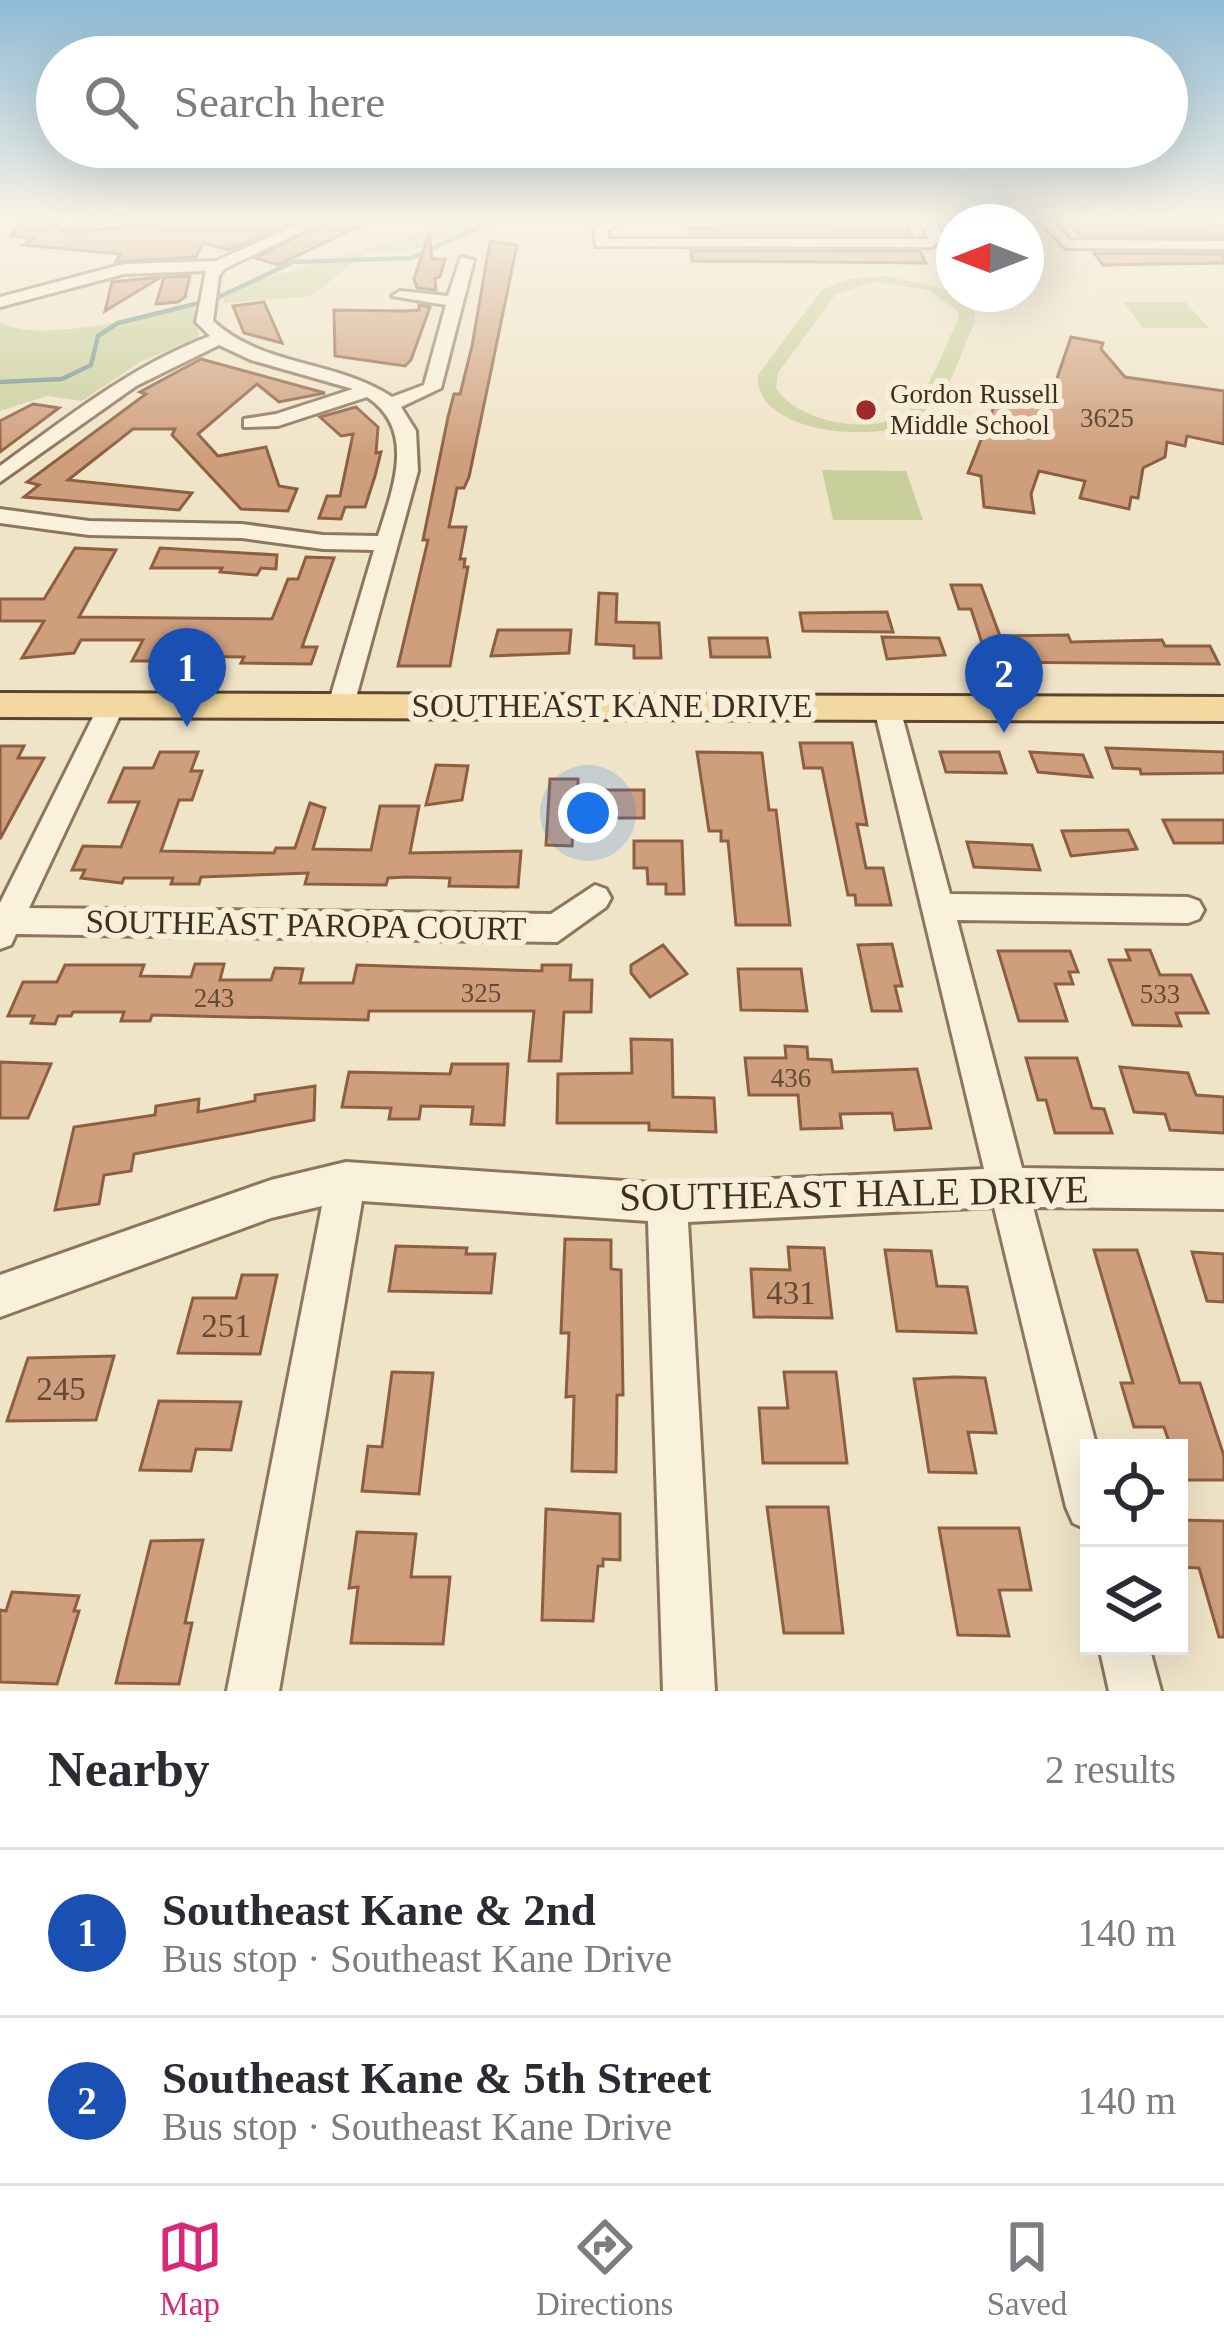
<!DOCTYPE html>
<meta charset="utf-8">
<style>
body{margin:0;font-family:"Times New Roman",serif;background:#f7f7f7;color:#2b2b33}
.controls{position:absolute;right:36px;bottom:36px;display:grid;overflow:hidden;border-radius:0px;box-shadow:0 12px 48px #0002}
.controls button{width:108px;height:108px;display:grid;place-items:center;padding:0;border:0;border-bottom:3px solid #e1e1e2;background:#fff;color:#2b2b33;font:60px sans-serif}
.compass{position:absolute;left:936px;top:204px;width:108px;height:108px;border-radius:50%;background:#fff;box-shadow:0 12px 48px #0002;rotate:270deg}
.you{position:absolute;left:588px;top:813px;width:42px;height:42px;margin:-30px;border:9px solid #fff;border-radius:50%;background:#1a73e8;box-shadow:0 0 0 18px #1a73e833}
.badge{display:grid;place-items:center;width:78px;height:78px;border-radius:50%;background:#db2777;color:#fff;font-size:39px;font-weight:700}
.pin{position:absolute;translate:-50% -99px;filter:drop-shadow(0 3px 6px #0008)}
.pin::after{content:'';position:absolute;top:63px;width:42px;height:36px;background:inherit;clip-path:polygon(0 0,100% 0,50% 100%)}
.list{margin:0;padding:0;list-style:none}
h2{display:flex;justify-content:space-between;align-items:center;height:156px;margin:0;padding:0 48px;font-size:51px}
h2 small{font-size:39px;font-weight:400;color:#7c7c81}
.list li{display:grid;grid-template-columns:78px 1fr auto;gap:36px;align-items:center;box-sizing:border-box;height:168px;padding:0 48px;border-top:3px solid #e1e1e2}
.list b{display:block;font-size:45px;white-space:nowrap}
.list p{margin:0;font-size:39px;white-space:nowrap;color:#7c7c81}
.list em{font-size:39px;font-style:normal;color:#7c7c81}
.icon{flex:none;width:66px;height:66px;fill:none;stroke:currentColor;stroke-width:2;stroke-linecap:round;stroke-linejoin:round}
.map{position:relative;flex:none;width:1224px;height:1691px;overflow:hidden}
.search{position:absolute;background:#fff;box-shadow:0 12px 48px #0002;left:36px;right:36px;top:36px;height:132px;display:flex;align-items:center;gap:30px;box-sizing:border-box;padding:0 42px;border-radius:66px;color:#7c7c81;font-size:45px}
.sheet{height:492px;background:#fff}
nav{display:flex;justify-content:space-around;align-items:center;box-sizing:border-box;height:168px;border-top:3px solid #e1e1e2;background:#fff;font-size:33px;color:#7c7c81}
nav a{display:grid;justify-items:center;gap:6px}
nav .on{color:#db2777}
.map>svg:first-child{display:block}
</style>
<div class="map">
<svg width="1224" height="1691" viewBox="0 0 1224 1691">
<rect width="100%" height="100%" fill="#f0e4c8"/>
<g fill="#c9cf9b" fill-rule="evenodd">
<polygon points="464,220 516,220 394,255 384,250 359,257 312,296 223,303 225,290"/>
<path d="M886,276L949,290L975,312L974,324C961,350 949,397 926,416C890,445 753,437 758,375L822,290L849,279ZM876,282L928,290L958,311V320C944,347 933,383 914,405C884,440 798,424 776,388L778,373L836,294Z"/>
<polygon points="1123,302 1185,302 1209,328 1143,328"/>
<path d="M194,306L199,337L140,362L82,401L47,396L0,411V322C40,345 147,315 194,306Z"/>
<polygon points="822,470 906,471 923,520 833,520"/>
</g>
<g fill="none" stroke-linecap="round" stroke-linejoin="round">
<polyline stroke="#6f938a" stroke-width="4.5" points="0,382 62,379 91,365 98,336 118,323 215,299 293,262 411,258 495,220"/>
</g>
<g fill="#cf9f7d" stroke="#8d5f41" stroke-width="3">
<polygon points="21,220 59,220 54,226 66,233 182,220 297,220 229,250 203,243 196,257 116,262 120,254 23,245 33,239 12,236"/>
<polygon points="330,220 372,220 278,265 256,258"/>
<polygon points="1137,220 1206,220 1212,226 1224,226 1224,236 1080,236 1072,226 1142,226"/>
<polygon points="847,222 906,222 912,235 689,235 689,228"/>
<polygon points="429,233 432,259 445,259 440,277 435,278 436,290 417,288 414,279"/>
<polygon points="490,241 517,245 469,477 464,488 457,488 449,527 466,527 460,559 465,559 464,567 468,567 450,666 398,666 428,540 423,540 448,417 454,394 460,394 472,346"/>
<polygon points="691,251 920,251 926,263 692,261"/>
<polygon points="1094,253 1224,254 1224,263 1103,265"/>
<polygon points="190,276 185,297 178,302 156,304 164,277"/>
<polygon points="161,277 105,311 112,282"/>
<polygon points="264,302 282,343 244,333 233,306"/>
<polygon points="419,305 430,307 411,360 405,366 335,356 334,310 404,311 419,310"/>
<polygon points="1071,337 1103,343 1101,349 1125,377 1224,391 1224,444 1187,436 1185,446 1167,442 1165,457 1143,468 1138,498 1131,497 1129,509 1080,498 1085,481 1039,471 1031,494 1034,513 984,507 981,476 968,473 1001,389 1050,399"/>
<polygon points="201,359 325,393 279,402 257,384 198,434 218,456 266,447 279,486 297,489 288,511 241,509 172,435 175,429 133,429 68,480 192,493 179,510 24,497 39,485 27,482 146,394 140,392"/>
<polygon points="33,404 59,408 0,452 0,421"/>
<polygon points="356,407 378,427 376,453 381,452 375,476 365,507 345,507 341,519 319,518 327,496 340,496 353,434 341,436 320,417"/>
<polygon points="75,548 116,550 79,617 272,619 288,579 298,579 306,557 334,558 302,647 317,647 311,664 241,663 244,657 162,656 160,661 132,661 143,640 81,640 74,653 22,658 44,621 0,621 0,599 44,599"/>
<polygon points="160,548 277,555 276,569 261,568 257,575 220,572 222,568 151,568"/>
<polygon points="951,585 981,585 1000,636 1068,635 1071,642 1162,640 1165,646 1210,646 1219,664 988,662 971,609 959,609"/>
<polygon points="599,593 617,594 616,622 659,623 661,658 634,658 634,646 596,644"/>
<polygon points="887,612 893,632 803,631 800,613"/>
<polygon points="498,630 571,630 569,653 491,656"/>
<polygon points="882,637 939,638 945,655 887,659"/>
<polygon points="709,638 767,638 770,657 711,657"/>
<polygon points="800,743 852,743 867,825 857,824 866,868 883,868 891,905 856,905 855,895 848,895 822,768 804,768"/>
<polygon points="0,746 24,746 18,758 44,758 0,839"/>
<polygon points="1106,748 1224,752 1224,773 1141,774 1140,769 1113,768"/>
<polygon points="160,752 198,752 191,771 202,771 192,800 179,800 161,851 274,853 276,848 295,848 310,803 325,808 313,849 371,850 380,806 419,806 410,853 521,851 518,887 449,886 450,878 406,877 388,878 386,885 305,884 308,873 201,877 199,884 171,884 173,878 124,878 122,883 81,878 85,870 72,870 83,846 121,847 139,802 109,802 124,768 153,768"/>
<polygon points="697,752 762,753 769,810 776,810 790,925 736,925 728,841 721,841 721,831 709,831"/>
<polygon points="940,752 999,752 1006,773 946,772"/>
<polygon points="1030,752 1083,755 1092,777 1038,772"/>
<polygon points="436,765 468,766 462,800 426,805"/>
<polygon points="550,779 578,779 578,790 644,790 644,818 574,818 572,846 546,845"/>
<polygon points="1163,820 1224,820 1224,843 1174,843"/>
<polygon points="1128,830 1137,849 1071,856 1062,831"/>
<polygon points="634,841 682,841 684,894 666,894 666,884 648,884 647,868 634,868"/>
<polygon points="967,842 1032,845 1040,870 974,867"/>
<polygon points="892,944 902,986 895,986 901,1011 872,1011 858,945"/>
<polygon points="663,945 687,974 650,997 631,973 631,965"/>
<polygon points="1126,950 1150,950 1160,975 1191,975 1208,1013 1176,1013 1181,1026 1133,1025 1109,960 1130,960"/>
<polygon points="998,951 1070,951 1078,972 1069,972 1073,984 1055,984 1067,1021 1019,1021"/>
<polygon points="195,964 224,964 220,980 271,980 275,968 303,969 300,983 353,983 357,965 542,971 542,965 571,965 570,980 592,980 591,1012 564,1012 561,1061 529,1061 534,1011 369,1011 368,1020 152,1015 150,1021 121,1021 124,1012 73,1012 71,1016 58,1016 55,1024 31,1023 34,1016 8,1016 23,982 57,982 65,965 144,965 140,976 191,977"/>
<polygon points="738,969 801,969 807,1011 741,1010"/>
<polygon points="631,1039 672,1040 673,1097 714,1098 716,1132 649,1130 649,1123 557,1123 558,1074 632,1073"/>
<polygon points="785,1046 807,1047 808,1059 831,1060 833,1072 917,1069 931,1128 895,1130 892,1113 840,1114 842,1128 801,1129 798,1095 749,1095 745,1058 786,1058"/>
<polygon points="1026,1058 1077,1058 1092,1108 1104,1109 1112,1133 1055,1133 1046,1100 1038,1100"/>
<polygon points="0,1062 51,1064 28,1118 0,1118"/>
<polygon points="452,1064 508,1064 504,1125 471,1124 473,1107 421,1106 419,1119 389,1119 391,1108 342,1107 349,1072 450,1074"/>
<polygon points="1120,1067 1188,1073 1196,1095 1224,1097 1224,1133 1170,1130 1165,1114 1134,1112"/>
<polygon points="315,1086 314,1120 134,1154 131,1171 104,1175 99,1204 55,1210 74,1127 155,1115 156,1106 199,1099 198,1112 255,1101 255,1095"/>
<polygon points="565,1239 611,1240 611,1269 621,1270 623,1395 617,1395 616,1472 572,1471 574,1396 566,1397 569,1333 561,1333"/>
<polygon points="396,1246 467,1248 466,1254 495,1254 491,1293 389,1291"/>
<polygon points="788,1247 824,1248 832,1318 754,1317 751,1269 790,1270"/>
<polygon points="885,1250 931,1251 937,1286 967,1287 976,1333 897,1331"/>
<polygon points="1094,1250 1137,1250 1180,1383 1200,1383 1224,1456 1224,1480 1179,1480 1179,1448 1171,1448 1164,1427 1134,1427 1121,1383 1133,1383"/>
<polygon points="1192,1252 1224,1254 1224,1302 1207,1301"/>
<polygon points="242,1275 277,1275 260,1354 178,1353 193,1298 236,1298"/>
<polygon points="114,1356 96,1420 7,1421 28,1358"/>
<polygon points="392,1372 433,1373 419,1494 362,1491 368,1446 382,1447"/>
<polygon points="784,1372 836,1372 847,1463 763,1463 759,1408 788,1408"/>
<polygon points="954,1377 985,1378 996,1433 968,1432 976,1473 929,1472 914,1379"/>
<polygon points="159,1401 241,1402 231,1450 196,1449 191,1471 140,1470"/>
<polygon points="767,1507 828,1507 843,1633 784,1633"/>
<polygon points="546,1509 620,1514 620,1560 603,1559 603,1566 598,1566 593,1621 542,1620"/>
<polygon points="1179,1520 1224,1521 1224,1637 1219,1637 1199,1568 1179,1567"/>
<polygon points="939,1528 1019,1528 1031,1590 999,1590 1009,1636 958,1635"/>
<polygon points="357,1532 416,1534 411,1577 450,1577 443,1644 351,1643 358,1587 349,1588"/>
<polygon points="203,1540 185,1623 192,1623 179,1684 116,1683 151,1541"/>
<polygon points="12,1592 79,1596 74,1611 79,1611 57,1684 0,1682 0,1610 6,1611"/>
</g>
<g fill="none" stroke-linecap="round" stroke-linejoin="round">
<defs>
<g id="minor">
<polygon points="115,220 65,229 58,225 72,220"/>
<path d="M308,220H326L224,269L219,276L213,321C263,367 336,360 392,397L424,385L446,305L392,296L400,291L448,296L461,257L474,260L441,388L401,407L416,431L418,471L354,705L341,714L328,705L374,550L323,549L242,538L89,535L0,523V509L89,521L242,524L323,535L378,536C393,488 417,430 367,397L278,426L244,427V419L276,414L353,389L251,360L219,345L136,386L0,482V466C68,417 131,366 210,336L196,322L206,271L124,274L0,307V297L124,264L216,261Z"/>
<polygon points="605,220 621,220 608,231 608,239 928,239 921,220 935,220 944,237 932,247 596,246 594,230"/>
<polygon points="1039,220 1053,220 1070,240 1224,241 1224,249 1066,248"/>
<polygon points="112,696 125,705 29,908 551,914 595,885 606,889 611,898 606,907 557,942 16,934 11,945 0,949 0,903 99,705"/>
<polygon points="887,699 900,708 950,894 1188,897 1199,901 1204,910 1199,919 1188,923 957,920 1022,1168 1224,1171 1224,1209 1033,1207 1097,1448 1089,1448 1089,1530 1073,1523 1066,1507 994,1207 688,1222 715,1691 663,1691 648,1221 362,1201 279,1691 227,1691 322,1206 271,1218 0,1317 0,1275 271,1180 346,1162 667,1184 984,1169 874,708"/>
<polygon points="1099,1646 1149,1646 1161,1691 1109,1691"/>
</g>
<polygon id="major" points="0,693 1224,697 1224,721 0,717"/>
</defs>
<use href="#minor" stroke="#8d765c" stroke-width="6"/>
<use href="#major" stroke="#5b4430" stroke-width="6"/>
<use href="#minor" fill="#faf1dc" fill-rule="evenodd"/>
<use href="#major" fill="#f3d9a0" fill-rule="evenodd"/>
</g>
<linearGradient id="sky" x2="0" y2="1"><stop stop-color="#8fbad6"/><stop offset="0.48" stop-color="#f8f3e6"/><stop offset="1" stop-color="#f8f3e6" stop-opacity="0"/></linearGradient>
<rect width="1224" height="457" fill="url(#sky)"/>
<circle fill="#9e2a2b" stroke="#f7eed8" stroke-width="4.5" cx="866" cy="410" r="12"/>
<g text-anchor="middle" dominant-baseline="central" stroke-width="12" stroke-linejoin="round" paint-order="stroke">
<g font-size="27" fill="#3d2e20" stroke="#f7eed8" text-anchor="start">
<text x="890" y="394">Gordon Russell<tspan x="890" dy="31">Middle School</tspan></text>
</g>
<g font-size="27" fill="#624a37">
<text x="1107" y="418">3625</text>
<text x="481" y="993">325</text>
<text x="1160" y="994">533</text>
<text x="214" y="998">243</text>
<text x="791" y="1078">436</text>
</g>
<g font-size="33" fill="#3d2e20" stroke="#f7eed8">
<text x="612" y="706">SOUTHEAST KANE DRIVE</text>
<text transform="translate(306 925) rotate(1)">SOUTHEAST PAROPA COURT</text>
</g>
<g font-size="33" fill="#624a37">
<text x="791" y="1293">431</text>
<text x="226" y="1326">251</text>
<text x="61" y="1389">245</text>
</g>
<g font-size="39" fill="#3d2e20" stroke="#f7eed8">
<text transform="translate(854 1193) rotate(-1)">SOUTHEAST HALE DRIVE</text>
</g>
</g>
</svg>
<div class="controls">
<button><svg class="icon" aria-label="locate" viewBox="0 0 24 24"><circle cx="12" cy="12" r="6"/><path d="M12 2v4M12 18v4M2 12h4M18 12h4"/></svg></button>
<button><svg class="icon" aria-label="layers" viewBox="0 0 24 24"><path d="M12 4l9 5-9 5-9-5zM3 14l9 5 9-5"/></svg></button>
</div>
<svg class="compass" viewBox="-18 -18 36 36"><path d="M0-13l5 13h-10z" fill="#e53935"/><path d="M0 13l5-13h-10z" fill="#7c7c81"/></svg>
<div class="you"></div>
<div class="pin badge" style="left:187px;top:727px;background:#1a4fb4">1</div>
<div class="pin badge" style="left:1004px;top:733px;background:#1a4fb4">2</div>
<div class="search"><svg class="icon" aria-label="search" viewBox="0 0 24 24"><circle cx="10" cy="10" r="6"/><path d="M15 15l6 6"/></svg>Search here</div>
</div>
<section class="sheet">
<h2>Nearby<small>2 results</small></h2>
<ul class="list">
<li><span class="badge" style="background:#1a4fb4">1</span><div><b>Southeast Kane &amp; 2nd</b><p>Bus stop · Southeast Kane Drive</p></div><em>140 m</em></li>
<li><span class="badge" style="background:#1a4fb4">2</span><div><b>Southeast Kane &amp; 5th Street</b><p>Bus stop · Southeast Kane Drive</p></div><em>140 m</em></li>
</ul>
</section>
<nav>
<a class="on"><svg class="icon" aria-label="map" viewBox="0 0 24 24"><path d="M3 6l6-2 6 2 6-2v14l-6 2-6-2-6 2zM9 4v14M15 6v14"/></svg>Map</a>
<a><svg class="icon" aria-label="directions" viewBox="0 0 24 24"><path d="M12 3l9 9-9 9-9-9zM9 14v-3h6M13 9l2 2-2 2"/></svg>Directions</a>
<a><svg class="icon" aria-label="saved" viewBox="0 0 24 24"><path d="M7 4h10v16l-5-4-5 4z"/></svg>Saved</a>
</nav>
